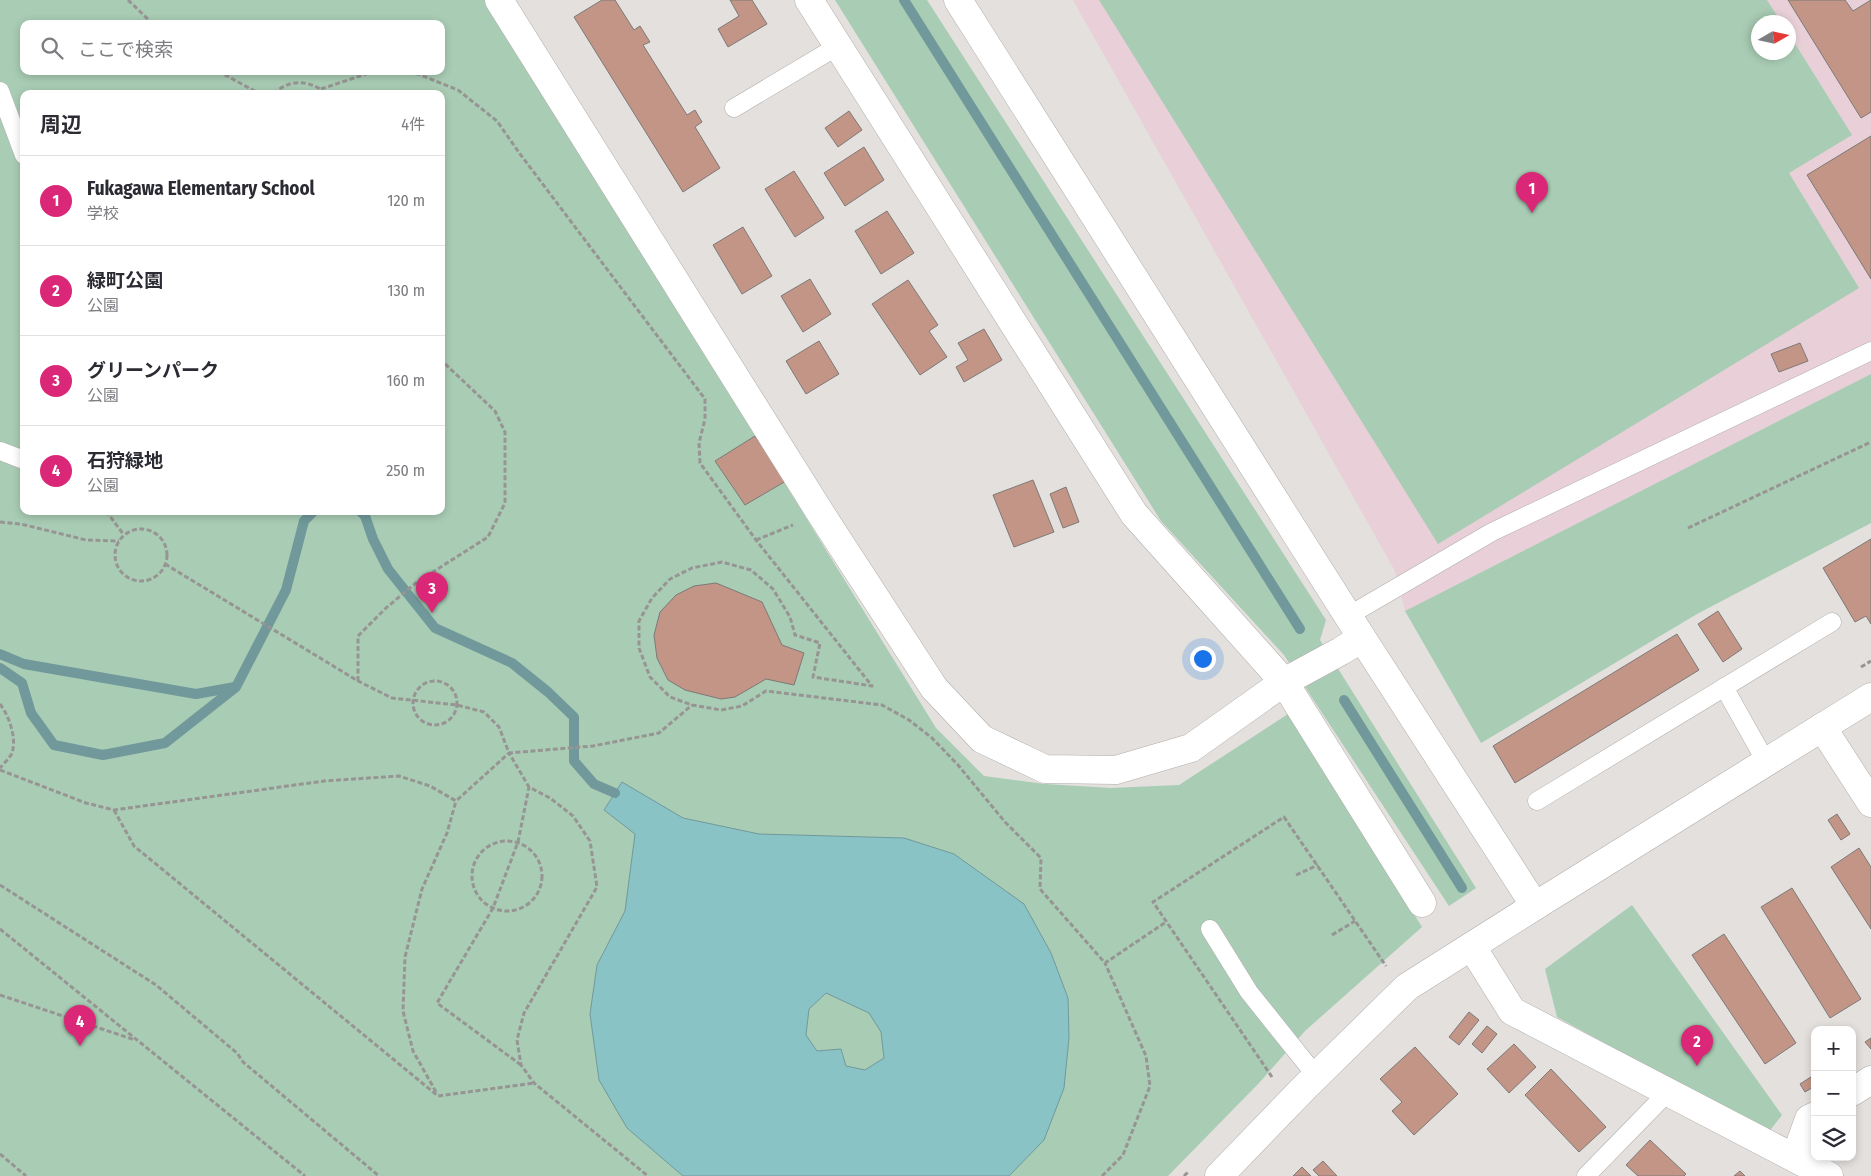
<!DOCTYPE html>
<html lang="ja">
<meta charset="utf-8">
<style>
body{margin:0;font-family:"Fira Sans Condensed","Noto Sans JP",sans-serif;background:#f7f7f7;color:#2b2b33}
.controls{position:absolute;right:15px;bottom:15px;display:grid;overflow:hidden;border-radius:10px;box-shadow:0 2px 8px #0003}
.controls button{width:45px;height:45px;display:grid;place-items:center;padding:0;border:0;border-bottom:1px solid #e1e1e2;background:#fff;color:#2b2b33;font:25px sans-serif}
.compass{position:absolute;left:1751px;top:15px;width:45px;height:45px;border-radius:50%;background:#fff;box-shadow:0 2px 8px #0003;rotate:81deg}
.you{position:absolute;left:1202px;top:658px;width:18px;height:18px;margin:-12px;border:4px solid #fff;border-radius:50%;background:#1a73e8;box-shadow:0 0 0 8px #1a73e833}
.badge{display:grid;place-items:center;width:32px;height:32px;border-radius:50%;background:#db2777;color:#fff;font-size:16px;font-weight:700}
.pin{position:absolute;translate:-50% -41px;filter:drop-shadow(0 1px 2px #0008)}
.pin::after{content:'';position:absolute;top:26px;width:18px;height:15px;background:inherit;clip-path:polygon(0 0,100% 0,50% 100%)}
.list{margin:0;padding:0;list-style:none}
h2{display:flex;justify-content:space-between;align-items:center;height:65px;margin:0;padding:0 20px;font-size:21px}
h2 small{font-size:16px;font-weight:400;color:#7c7c81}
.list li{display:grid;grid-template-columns:32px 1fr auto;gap:15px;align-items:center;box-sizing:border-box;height:90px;padding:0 20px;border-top:1px solid #e1e1e2}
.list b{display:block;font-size:19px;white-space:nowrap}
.list p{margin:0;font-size:16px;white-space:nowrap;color:#7c7c81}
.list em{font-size:16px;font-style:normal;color:#7c7c81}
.icon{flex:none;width:28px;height:28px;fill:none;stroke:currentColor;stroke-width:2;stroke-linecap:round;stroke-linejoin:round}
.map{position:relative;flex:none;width:1871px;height:1176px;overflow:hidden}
.search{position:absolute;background:#fff;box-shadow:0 2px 8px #0003;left:20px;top:20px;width:425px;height:55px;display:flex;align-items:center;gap:12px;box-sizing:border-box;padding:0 18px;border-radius:10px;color:#7c7c81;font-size:19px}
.panel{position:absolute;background:#fff;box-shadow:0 2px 8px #0003;left:20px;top:90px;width:425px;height:425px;border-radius:10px}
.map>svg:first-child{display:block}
</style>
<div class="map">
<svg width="1871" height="1176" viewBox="0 0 1871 1176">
<rect width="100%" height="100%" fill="#e3e0dd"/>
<path fill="#e8cfd8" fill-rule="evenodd" d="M1073,0H1871V374L1405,611L1395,571ZM1758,22H1788V52H1758Z"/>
<g fill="#a9ccb4" fill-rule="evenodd">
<path d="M0,0H486L936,728L984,776L1045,784L1111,788L1179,785L1288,714L1422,927L1305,1031L1259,1083L1168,1176H0ZM24,24H441V71H24ZM24,94H441V511H24Z"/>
<polygon points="835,0 927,0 1326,620 1320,640 1476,888 1449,906 1284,655 1161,521"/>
<polygon points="1099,0 1767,0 1781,22 1758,22 1758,52 1788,52 1789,34 1852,135 1789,173 1859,288 1438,544"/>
<polygon points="1871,374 1871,523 1697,614 1481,743 1405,611"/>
<polygon points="1632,905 1782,1115 1768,1133 1557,1017 1545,969"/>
</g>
<path fill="#89c3c6" stroke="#71999b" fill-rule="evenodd" d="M622,782L683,818L759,834L904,838L954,854L1024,904L1051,953L1068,998L1069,1038L1064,1088L1044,1140L1009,1176H683L627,1128L599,1080L590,1014L597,965L625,911L635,834L604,810ZM826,993L869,1013L881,1032L884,1058L865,1070L846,1066L841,1049L817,1051L806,1035L809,1009Z"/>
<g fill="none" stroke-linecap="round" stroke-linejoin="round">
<g stroke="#71999b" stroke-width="10">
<polyline points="904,0 1300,629"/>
<polyline points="360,511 365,516 373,539 388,569 435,628 512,663 548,692 574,717 574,761 594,784 615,793"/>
<polyline points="0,654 24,664 196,694 235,687"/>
<polyline points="0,668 22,683 31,713 54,745 103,755 165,743 236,687 286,590 304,521 314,511"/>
<polyline points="1344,700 1462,888"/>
</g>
</g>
<g fill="#c39587" stroke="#7d7977">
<polygon points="602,0 615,0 634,30 640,26 650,42 643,45 687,115 695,110 702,122 695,127 720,168 683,192 574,17"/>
<polygon points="730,0 752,0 767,24 728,47 718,29 739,16"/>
<polygon points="1788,0 1845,0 1853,11 1871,0 1871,112 1861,118"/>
<polygon points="849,111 862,130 838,147 825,128"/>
<polygon points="1871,136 1871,279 1807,175"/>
<polygon points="864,147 884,180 845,206 824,173"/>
<polygon points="794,171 824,218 795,237 765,189"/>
<polygon points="887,211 914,253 881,274 855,231"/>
<polygon points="743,227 772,276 742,294 713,245"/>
<polygon points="810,279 831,314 803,332 781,296"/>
<polygon points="908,280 938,325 929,331 947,357 920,375 872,304"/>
<polygon points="984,329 1002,360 964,382 956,367 968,360 958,343"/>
<polygon points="819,341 839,374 806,394 786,361"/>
<polygon points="1800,343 1808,361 1779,372 1771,354"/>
<polygon points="755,436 786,481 745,505 715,461"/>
<polygon points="1033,480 1054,532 1014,547 993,495"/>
<polygon points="1066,487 1079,522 1063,528 1050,494"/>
<polygon points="1871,539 1871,624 1866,616 1855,622 1823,568"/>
<polygon points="716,583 762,602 782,645 804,653 794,685 766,679 735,697 721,699 685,690 668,680 657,658 654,635 660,612 676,595 694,586"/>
<polygon points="1718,611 1742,649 1723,662 1698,624"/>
<polygon points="1677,634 1699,670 1515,783 1493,746"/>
<polygon points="1837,814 1850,834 1841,840 1828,820"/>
<polygon points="1859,848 1871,867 1871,929 1831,867"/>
<polygon points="1792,888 1861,999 1830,1018 1761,907"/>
<polygon points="1724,934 1796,1043 1765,1064 1692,955"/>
<polygon points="1469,1012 1479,1020 1459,1045 1449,1037"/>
<polygon points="1487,1026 1497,1034 1482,1053 1472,1044"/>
<polygon points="1871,1038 1871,1049 1865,1042"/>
<polygon points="1514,1044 1536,1067 1509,1093 1487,1069"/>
<polygon points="1415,1047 1458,1094 1414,1135 1392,1111 1402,1102 1380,1079"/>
<polygon points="1551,1069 1606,1127 1579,1152 1525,1095"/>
<polygon points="1814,1075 1815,1086 1805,1092 1800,1084"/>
<polygon points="1650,1140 1686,1174 1684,1176 1638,1176 1626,1165"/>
<polygon points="1323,1161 1337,1176 1319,1176 1313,1170"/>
<polygon points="1302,1167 1311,1176 1293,1176"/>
<polygon points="1740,1171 1745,1176 1734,1176"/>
</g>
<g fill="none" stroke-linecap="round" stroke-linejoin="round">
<defs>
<g id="service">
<polyline points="0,91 24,155"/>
<polyline points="734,108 838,46"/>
<polyline points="0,451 24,460"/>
<polyline points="1348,616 1492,532 1871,351"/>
<polyline points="1724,687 1766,762"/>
<polyline points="1537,801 1832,622"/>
<polyline points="1210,929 1249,992 1317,1077"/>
<polyline points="1586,1176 1668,1092"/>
</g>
<g id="minor">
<polyline points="499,0 821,514 934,688 982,739 1045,769 1116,770 1191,748 1284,682 1341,651 1362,638"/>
<polyline points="809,0 1134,514 1284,682 1422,903"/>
<polyline points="958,0 1362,638 1535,906"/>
<polyline points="1822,727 1871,803"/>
<polyline points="1472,947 1512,1011 1829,1176"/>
<polyline points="1852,1092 1871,1080"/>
<polyline points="1795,1158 1809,1119 1815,1116"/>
<polyline points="1219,1176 1304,1088 1407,987 1535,906 1871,697"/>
</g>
</defs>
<use href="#service" stroke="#b1aeab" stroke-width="19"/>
<use href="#minor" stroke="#b1aeab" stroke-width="29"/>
<g stroke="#979593" stroke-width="3" stroke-dasharray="5 2.5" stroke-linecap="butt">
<polyline points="128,0 153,24"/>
<polyline points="218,71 260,94"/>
<polyline points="321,89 375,71 418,74 458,90 497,121 520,154 705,399 705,419 699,443 700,463 756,540 872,686 813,677 820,643 795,635 790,617 773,589 751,570 722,562 692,568 670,579 652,598 639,621 639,648 650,677 670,697 692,705 721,710 742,706 766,691 882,705 909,720 932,738 958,765 1005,822 1041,858 1040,889 1105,963 1166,922"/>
<path d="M274,94C288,78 312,80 326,94"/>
<polyline points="106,511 124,535"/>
<polyline points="0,522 21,524 86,540 119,541"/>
<polyline points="1688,528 1871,442"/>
<circle cx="141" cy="555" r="26"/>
<polyline points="756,540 793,525"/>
<polyline points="165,564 358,681 392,698 457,705 484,712 499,727 509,753 593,746 659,733 692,705"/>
<polyline points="1861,667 1871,661"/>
<circle cx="435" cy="703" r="22"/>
<polyline points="358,681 358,636 386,608 417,582 488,537 505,503 505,432 495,411 441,360"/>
<path d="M0,704C9,716 17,738 12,753C10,758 3,764 0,768"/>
<polyline points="0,770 86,803 114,810 324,781 399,776 430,786 456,801 509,753 529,787 550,798 573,816 590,841 597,887 524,1013 517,1040 521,1065 534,1083 648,1176"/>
<polyline points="114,810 134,846 438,1096 534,1083"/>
<circle cx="507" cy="876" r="35"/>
<polyline points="1296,875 1318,865"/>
<polyline points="0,885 156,985 237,1053 243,1062 379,1176"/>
<polyline points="0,929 305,1176"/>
<polyline points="1332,935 1355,921"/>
<polyline points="0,995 135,1040"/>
<polyline points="521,1065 437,1003 493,908 518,842 529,787"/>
<polyline points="1272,1077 1153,902 1284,817 1386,966"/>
<polyline points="436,1092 413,1051 403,1011 405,957 422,889 447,833 456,801"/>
<polyline points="0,1154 26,1176"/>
<polyline points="1102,1176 1123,1155 1150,1086 1146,1056 1105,963"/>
<polyline points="1184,1176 1189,1171"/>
</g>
<use href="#service" stroke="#fff" stroke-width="18"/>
<use href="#minor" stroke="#fff" stroke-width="28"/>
</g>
</svg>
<div class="controls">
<button>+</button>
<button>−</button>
<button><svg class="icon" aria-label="layers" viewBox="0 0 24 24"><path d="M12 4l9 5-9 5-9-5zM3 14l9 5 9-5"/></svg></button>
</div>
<svg class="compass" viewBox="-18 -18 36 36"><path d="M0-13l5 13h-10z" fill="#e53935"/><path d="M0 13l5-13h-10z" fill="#7c7c81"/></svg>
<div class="you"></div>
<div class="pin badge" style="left:1532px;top:213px">1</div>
<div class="pin badge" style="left:1697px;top:1066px">2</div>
<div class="pin badge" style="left:432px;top:613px">3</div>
<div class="pin badge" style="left:80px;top:1046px">4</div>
<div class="search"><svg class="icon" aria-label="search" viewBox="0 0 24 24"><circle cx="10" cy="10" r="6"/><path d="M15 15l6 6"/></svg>ここで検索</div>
<section class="panel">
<h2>周辺<small>4件</small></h2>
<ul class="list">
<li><span class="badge">1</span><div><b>Fukagawa Elementary School</b><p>学校</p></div><em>120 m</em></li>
<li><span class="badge">2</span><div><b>緑町公園</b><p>公園</p></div><em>130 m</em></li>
<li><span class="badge">3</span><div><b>グリーンパーク</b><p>公園</p></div><em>160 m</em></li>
<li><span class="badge">4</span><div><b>石狩緑地</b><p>公園</p></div><em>250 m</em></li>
</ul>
</section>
</div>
